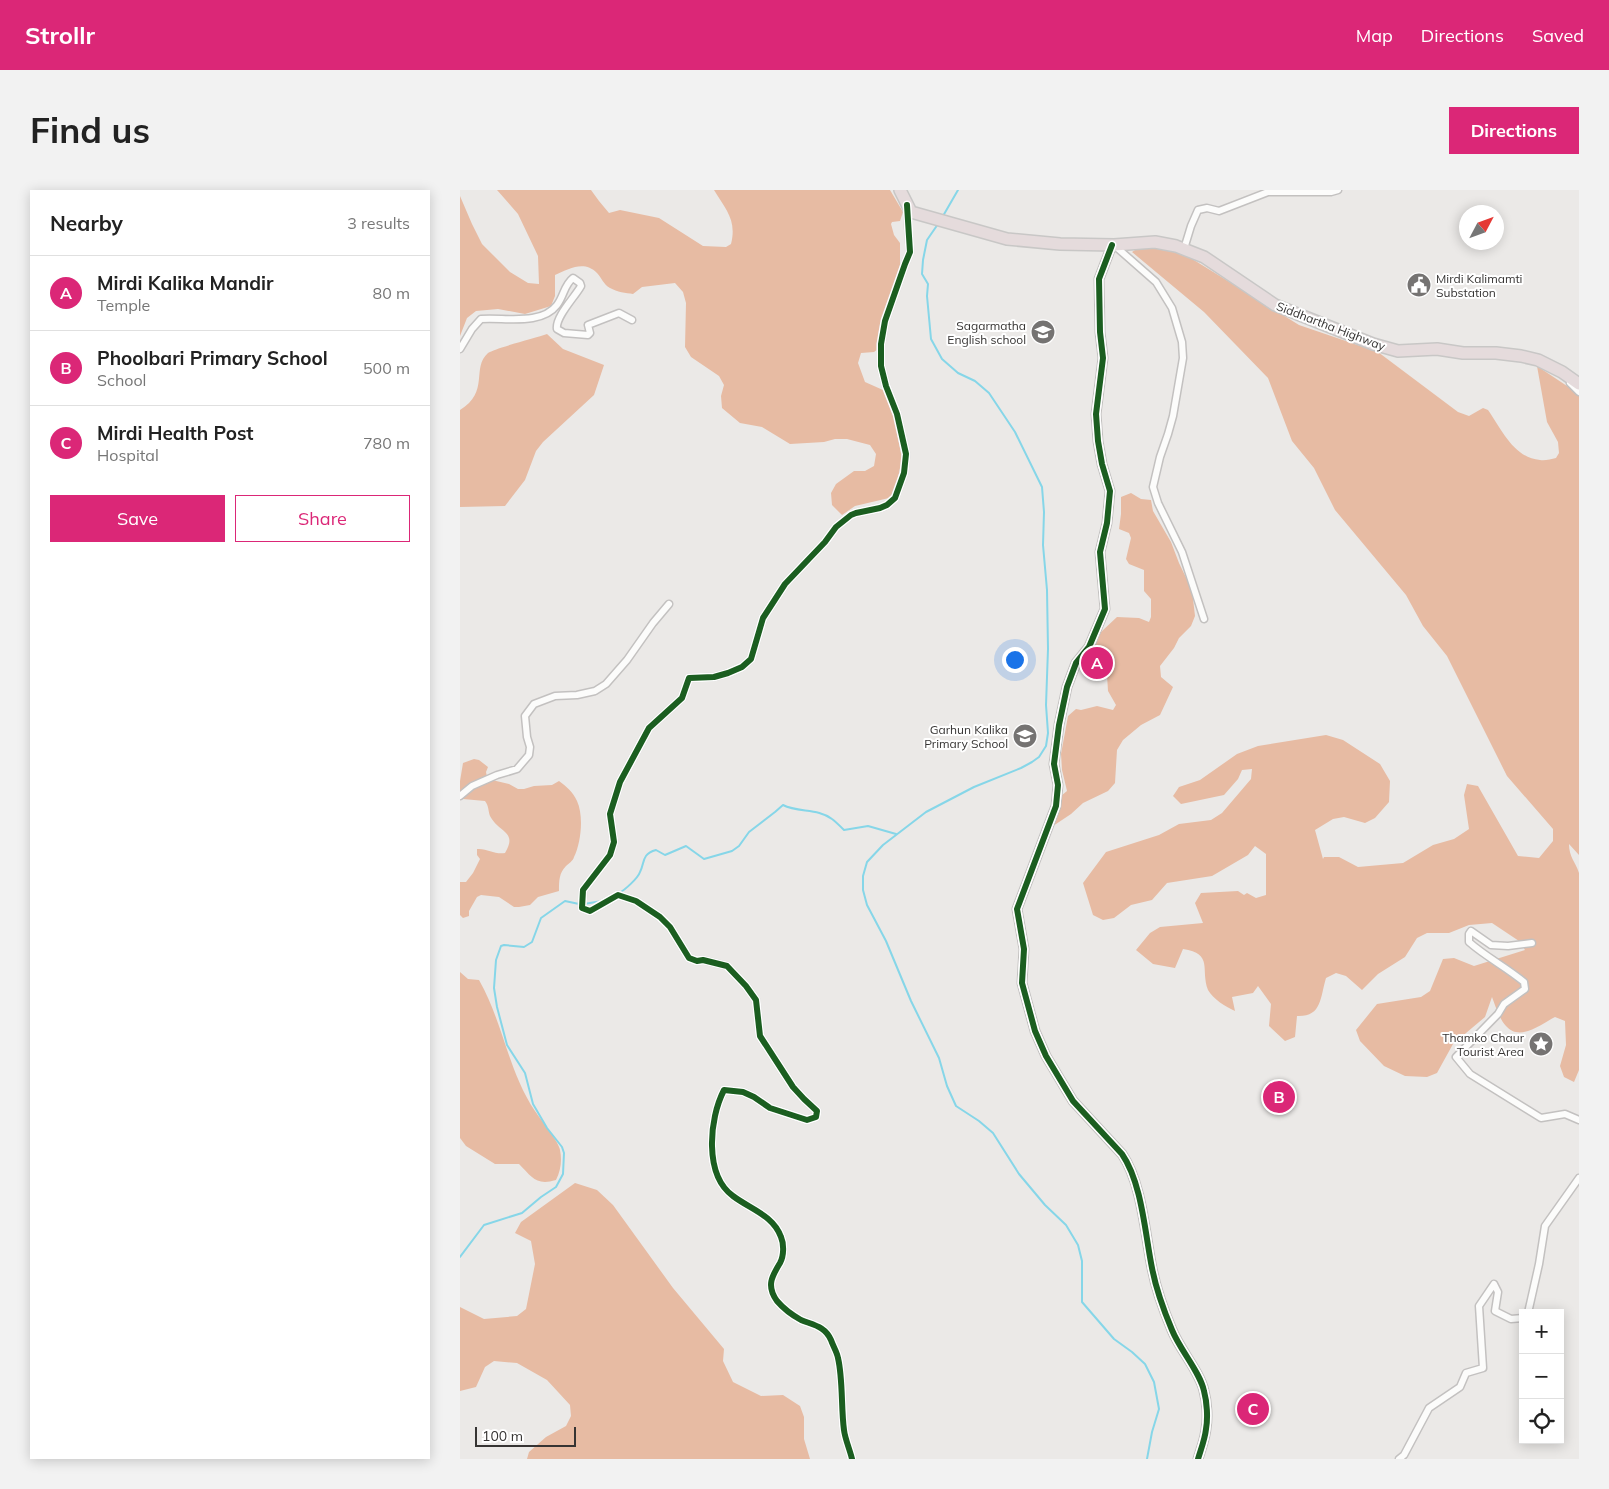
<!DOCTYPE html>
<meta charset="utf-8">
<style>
body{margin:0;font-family:Mulish,sans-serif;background:#f2f2f2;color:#222}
.controls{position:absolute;right:15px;bottom:15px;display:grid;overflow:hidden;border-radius:0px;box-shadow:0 2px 12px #0003}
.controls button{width:45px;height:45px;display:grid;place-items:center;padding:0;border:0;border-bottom:1px solid #e0e0e0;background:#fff;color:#222;font:25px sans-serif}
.compass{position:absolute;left:999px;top:15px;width:45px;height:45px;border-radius:50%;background:#fff;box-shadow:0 2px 12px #0003;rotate:49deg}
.scale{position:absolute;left:15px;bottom:12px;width:101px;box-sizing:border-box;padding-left:5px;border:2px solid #363433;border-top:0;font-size:14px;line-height:18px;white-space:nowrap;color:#363433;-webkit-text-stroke:4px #fff;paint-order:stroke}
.you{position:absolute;left:554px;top:469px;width:18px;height:18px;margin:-12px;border:4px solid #fff;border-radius:50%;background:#1a73e8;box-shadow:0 0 0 8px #1a73e833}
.badge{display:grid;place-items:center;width:32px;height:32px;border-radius:50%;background:#db2777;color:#fff;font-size:16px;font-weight:700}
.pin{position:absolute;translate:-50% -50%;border:2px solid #fff;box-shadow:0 1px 5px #0006}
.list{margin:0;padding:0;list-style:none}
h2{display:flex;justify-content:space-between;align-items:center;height:65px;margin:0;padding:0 20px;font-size:21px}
h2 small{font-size:16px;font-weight:400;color:#767676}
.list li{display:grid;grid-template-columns:32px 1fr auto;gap:15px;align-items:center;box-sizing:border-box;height:75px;padding:0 20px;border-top:1px solid #e0e0e0}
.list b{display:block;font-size:19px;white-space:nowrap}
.list p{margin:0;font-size:16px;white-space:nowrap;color:#767676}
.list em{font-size:16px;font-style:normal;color:#767676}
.actions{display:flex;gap:10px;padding:15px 20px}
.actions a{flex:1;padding:11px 0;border:1px solid #db2777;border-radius:0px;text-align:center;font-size:18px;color:#db2777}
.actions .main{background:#db2777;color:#fff}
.icon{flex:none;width:28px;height:28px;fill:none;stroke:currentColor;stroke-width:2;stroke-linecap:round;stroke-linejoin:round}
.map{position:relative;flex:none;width:1119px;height:1269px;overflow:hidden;border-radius:0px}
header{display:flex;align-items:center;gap:30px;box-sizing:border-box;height:70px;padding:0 25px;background:#db2777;color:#fff}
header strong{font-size:24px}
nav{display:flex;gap:28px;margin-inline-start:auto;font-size:18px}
.intro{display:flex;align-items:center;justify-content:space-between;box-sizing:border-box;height:120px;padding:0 30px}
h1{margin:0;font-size:35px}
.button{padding:12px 22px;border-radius:0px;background:#db2777;color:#fff;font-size:18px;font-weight:700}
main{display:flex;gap:30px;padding:0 30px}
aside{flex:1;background:#fff;border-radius:0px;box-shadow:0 2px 12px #0003}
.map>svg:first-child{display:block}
</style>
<header>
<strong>Strollr</strong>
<nav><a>Map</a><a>Directions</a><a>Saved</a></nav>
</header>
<div class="intro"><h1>Find us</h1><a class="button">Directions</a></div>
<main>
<aside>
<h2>Nearby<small>3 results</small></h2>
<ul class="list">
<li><span class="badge">A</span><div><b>Mirdi Kalika Mandir</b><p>Temple</p></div><em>80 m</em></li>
<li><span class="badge">B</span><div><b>Phoolbari Primary School</b><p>School</p></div><em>500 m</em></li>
<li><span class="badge">C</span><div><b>Mirdi Health Post</b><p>Hospital</p></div><em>780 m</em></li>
</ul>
<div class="actions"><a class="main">Save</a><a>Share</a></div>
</aside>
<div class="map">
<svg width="1119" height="1269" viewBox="0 0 1119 1269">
<rect width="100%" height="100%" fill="#ebe9e7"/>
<g fill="#e7bba3">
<path d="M37,0H131L139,11L149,23L160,20L199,28L243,56L266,57L271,54C277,30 266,20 254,0H430L443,22L440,31L432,32L431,34L434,45L440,53V76L422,131L418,159L414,162L401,163L398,173L405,192L423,200L432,215L442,269L436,297L434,302L429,308L395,316L382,325L372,315L371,303L376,294L394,281H405L414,276L416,264L410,255L387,249H375L364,252L330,254L302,237L280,233L262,218L261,206L264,195L259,186L231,167L225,157L226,113L223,102L215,93L182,97L173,104C166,103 157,102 150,98C143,94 142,88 137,83C124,70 109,79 95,85V106L91,116L65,124L38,119L16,121L7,128L0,146V6L12,34L22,54L50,82L68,93L79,94L78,66L58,24Z"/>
<path d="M681,56L703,58L729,67L839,135L918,162L998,222L1009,226L1023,218L1028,220C1042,240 1054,268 1080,270C1085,271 1091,269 1096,268L1099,263L1098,252L1087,232L1077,176L1119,204V665L1109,654C1109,667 1115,671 1119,683V880L1114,892L1104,887L1100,876L1106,855L1105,831L1095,827C1081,834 1060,852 1046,836C1040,830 1035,815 1032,807L1025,827L993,854L977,883L967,887L945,886L924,876L900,851L896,840L917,814L961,807L970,801L983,769L994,768L1014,776L1065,760L1059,751L1032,733L1009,735L989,743H967L957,748L945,767L918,784L902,800L886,786L876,783L866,788C860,808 862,827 837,826L835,847L825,851L809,836L811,814L798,796L793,803L772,807L775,821C766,817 753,809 748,800C740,779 754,764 723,759L715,778L693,774L676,760L690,743L700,737L743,733L735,713L741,703L778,701L784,705L787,703L796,708L806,705V664L795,656L788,665L752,686L707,693L692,710L671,715L654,728L643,730L633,725L623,693L646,662L699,645L719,634L751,630L762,623L791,589L792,579L782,580L778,589L764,605L721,614L713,606L719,597L740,590L777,564L798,556L866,545L883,550L920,574L930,591L929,612L915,628L905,633L884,627L873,629L855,640L863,669L864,667H879L898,677L943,673L973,655L994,649L1009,639L1004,605L1007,594L1018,596L1058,666L1079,668L1093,651V639L1047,586L987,466L963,436L946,405L875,320L854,278L832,251L808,188L744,122L672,62Z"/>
<path d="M87,144L103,159L144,175L134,205L83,252L76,261L65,290L45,316L0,317V220C30,202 11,178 28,163C35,158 76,148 87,144Z"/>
<polygon points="671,303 681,309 691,310 693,321 711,352 719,373 732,400 735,426 731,436 719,448 714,458 700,476 701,487 713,497 700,525 681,535 663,550 657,560 655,593 648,601 623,613 611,624 593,636 601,606 607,601 602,580 601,564 608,526 616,519 621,520 637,516 653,520 656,515 648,501 646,469 632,462 641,442 657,427 679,428 689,432 691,427 691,409 684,401 684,380 669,374 666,369 671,348 669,343 659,339 661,324 661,307"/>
<path d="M14,569L19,570L28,577L26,582L27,587L32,590L49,594L58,599H64L74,596L92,595L99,591C106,596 113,602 117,611C124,626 121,653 114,667C113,671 109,673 106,676C99,683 99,691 99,701L78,707L70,715L59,717H54L39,707L21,705L17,707L9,721V726L3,728L0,725V692H6L13,683L20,669L17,665V659C27,658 35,665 45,663C58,641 39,643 30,626C28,621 29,616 25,611L3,609L0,606V591L3,573Z"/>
<path d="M0,782L8,789L19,790C43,832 48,881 75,921C81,930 99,952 100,960C102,970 101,980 96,990C76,996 72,987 59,974H35L6,956L0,948Z"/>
<polygon points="115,993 137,1000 153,1015 213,1098 264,1159 263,1171 273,1192 301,1206 323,1205 340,1216 344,1227 344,1249 350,1269 67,1269 69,1262 86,1247 106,1236 111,1226 110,1215 87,1190 57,1173 34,1171 25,1177 16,1197 0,1201 0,1117 24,1129 57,1126 66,1119 75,1074 71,1051 55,1043 61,1032"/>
</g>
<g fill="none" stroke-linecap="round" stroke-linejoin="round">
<g stroke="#86d6e8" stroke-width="2">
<polyline points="483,26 498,0"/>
<polyline points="478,34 467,50 463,70 462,84 468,94 467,106 471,149 482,169 498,183 515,191 529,203 555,242 582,297 584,322 583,355 587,400 588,459 586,515 588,543 586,556 579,567 572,572 561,578 514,597 466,622 423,655 407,672 403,686 403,700 407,715 426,751 451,811 479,868 487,896 496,916 519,931 533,943 559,984 585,1015 606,1035 618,1055 622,1071 622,1112 654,1149 672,1162 685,1174 694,1192 699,1219 692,1242 687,1269"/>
<path d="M159,703C165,700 178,688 180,682C185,673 181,664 196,660L205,665L226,656L244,669L272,661L279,656L289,642L315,622L323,615C338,623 358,618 372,629C376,632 380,636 384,640L408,636L436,644"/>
<polyline points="124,714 142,711"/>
<polyline points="0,1067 24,1035 62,1023 81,1007 96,997 103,984 104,963 102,957 87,938 73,914 65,883 47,855 37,817 34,798 36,770 41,756 44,755 64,757 72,752 81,728 105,711 119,714"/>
</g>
<defs>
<g id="street">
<polyline points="655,56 696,92 712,118 722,152 723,168 713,226 708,244 700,267 693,297 698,313 722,362 744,429"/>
<polyline points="724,59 731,36 738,20 747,18 759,21 808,2 871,2 878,0"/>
<path d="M0,159L12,139L21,129C44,127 81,136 97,115C104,106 104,95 113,88L120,93L121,96C115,107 95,127 97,139L104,143L128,145L130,143L128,135L159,123L172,130"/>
<polyline points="1110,193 1119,202"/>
<polyline points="0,606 12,596 37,585 57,579 69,565 70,557 67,547 65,526 74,514 95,506 117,505 135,501 146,494 167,470 193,433 209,414"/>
<path d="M1072,753L1048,756L1031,755L1011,741L1009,744V752C1026,767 1046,777 1064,792L1065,799L1044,814L1038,824L996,867L1010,884L1081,928L1105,924L1119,930"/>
<polyline points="1068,1123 1079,1074 1085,1036 1119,988"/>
<path d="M392,1269C390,1260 385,1249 384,1240C381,1218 383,1189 378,1168C377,1162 373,1156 371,1150C365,1136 353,1135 341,1130C332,1125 323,1118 317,1111C306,1096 312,1086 320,1073C324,1066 324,1054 321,1047C313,1025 290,1019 273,1006C244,985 249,929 264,900L283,902L294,907L310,918L347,930L356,927L357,921L344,909L333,897L300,846L296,810L286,796L267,776L243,770L237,771L229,768L210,737L200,727L176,711L158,705L130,721L122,718L123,700L150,665L154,652L150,624L160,592L189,538L222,508L229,488L254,487L268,483L282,477L291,469L303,428L325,394L365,352L376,337L391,325L396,323L420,318L427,315L435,308L444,283L446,264L437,224L426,196L421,176V154L425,131L445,74L450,62L447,19"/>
<polyline points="939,1269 944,1265 969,1218 1000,1197 1006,1183 1023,1178 1019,1116 1034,1094 1038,1102 1035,1121 1051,1129 1063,1128"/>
</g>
<path id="secondary" d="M652,55L639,89L640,142L643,168L636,224L638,251L642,274L650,301L647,333L640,362L645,419L629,457L616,473L607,497L599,535L594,574L598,595L596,616L557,719L564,759L562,793L575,841L586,866L613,911L662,964C682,993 685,1044 692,1078C696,1099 704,1121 712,1140C720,1160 740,1182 744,1201C747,1212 748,1228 746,1239C745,1249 741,1259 738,1269"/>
<polyline id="highway" points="440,0 451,22 547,49 600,54 654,55 695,52 716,56 744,67 815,115 913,154 938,161 977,159 1003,163 1036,163 1061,166 1078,170 1102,182 1119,194"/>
</defs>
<use href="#street" stroke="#c3c1c0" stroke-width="9"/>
<use href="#secondary" stroke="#c3c1c0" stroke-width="11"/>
<use href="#highway" stroke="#c8c7c6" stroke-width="14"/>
<use href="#street" stroke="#fcfcfb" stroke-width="6"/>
<use href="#secondary" stroke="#fcfcfb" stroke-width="9"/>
<use href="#highway" stroke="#e5dbdc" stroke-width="11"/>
<defs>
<g id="cycleway">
<path d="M652,55L639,89L640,142L643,168L636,224L638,251L642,274L650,301L647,333L640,362L645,419L629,457L616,473L607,497L599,535L594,574L598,595L596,616L557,719L564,759L562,793L575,841L586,866L613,911L662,964C682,993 685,1044 692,1078C696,1099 704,1121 712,1140C720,1160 740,1182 744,1201C747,1212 748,1228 746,1239C745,1249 741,1259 738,1269"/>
<path d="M392,1269C390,1260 385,1249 384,1240C381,1218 383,1189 378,1168C377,1162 373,1156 371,1150C365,1136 353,1135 341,1130C332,1125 323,1118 317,1111C306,1096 312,1086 320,1073C324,1066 324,1054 321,1047C313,1025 290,1019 273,1006C244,985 249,929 264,900L283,902L294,907L310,918L347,930L356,927L357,921L344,909L333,897L300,846L296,810L286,796L267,776L243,770L237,771L229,768L210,737L200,727L176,711L158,705L130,721L122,718L123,700L150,665L154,652L150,624L160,592L189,538L222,508L229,488L254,487L268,483L282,477L291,469L303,428L325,394L365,352L376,337L391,325L396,323L420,318L427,315L435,308L444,283L446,264L437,224L426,196L421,176V154L425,131L445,74L450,62L447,15"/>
</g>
</defs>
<use href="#cycleway" stroke="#fff" stroke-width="9"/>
<use href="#cycleway" stroke="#1b5e20" stroke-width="6"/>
</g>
<defs>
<symbol id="civic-disc" viewBox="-11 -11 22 22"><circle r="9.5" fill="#757372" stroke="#fff"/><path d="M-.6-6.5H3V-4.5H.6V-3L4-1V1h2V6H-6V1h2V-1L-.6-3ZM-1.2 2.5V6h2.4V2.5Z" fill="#fff"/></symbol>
<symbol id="school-disc" viewBox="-11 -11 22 22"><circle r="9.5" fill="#757372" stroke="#fff"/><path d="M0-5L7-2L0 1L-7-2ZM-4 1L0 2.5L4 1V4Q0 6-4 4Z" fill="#fff"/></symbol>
<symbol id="sight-disc" viewBox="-11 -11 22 22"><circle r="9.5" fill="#757372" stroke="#fff"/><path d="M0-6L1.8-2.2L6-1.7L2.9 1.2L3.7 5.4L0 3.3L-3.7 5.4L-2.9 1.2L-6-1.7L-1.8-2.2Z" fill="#fff"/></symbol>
</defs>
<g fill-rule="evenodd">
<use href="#civic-disc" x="945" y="81" width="28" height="28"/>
<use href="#school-disc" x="569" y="128" width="28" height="28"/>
<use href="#school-disc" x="551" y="532" width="28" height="28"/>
<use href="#sight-disc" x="1067" y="840" width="28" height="28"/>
</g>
<g text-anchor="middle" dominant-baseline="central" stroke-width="4" stroke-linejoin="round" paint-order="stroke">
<g font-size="12" fill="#363433" stroke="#fff" text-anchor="end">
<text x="976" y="88" text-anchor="start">Mirdi Kalimamti<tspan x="976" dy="14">Substation</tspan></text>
<text x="566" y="135">Sagarmatha<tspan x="566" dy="14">English school</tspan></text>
<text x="548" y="539">Garhun Kalika<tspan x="548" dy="14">Primary School</tspan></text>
<text x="1064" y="847">Thamko Chaur<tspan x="1064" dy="14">Tourist Area</tspan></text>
</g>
<g font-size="12" fill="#363433" stroke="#fff">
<text transform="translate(871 136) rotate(21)">Siddhartha Highway</text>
</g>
</g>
</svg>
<div class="controls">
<button>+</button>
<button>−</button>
<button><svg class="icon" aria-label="locate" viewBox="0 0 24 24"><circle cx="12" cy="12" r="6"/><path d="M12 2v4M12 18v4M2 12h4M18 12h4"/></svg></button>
</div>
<svg class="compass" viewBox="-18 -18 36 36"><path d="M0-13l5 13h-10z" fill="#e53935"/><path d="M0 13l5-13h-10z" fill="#767676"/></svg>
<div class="scale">100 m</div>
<div class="you"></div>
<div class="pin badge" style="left:637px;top:473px">A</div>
<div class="pin badge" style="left:819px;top:907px">B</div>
<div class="pin badge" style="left:793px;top:1219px">C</div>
</div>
</main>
